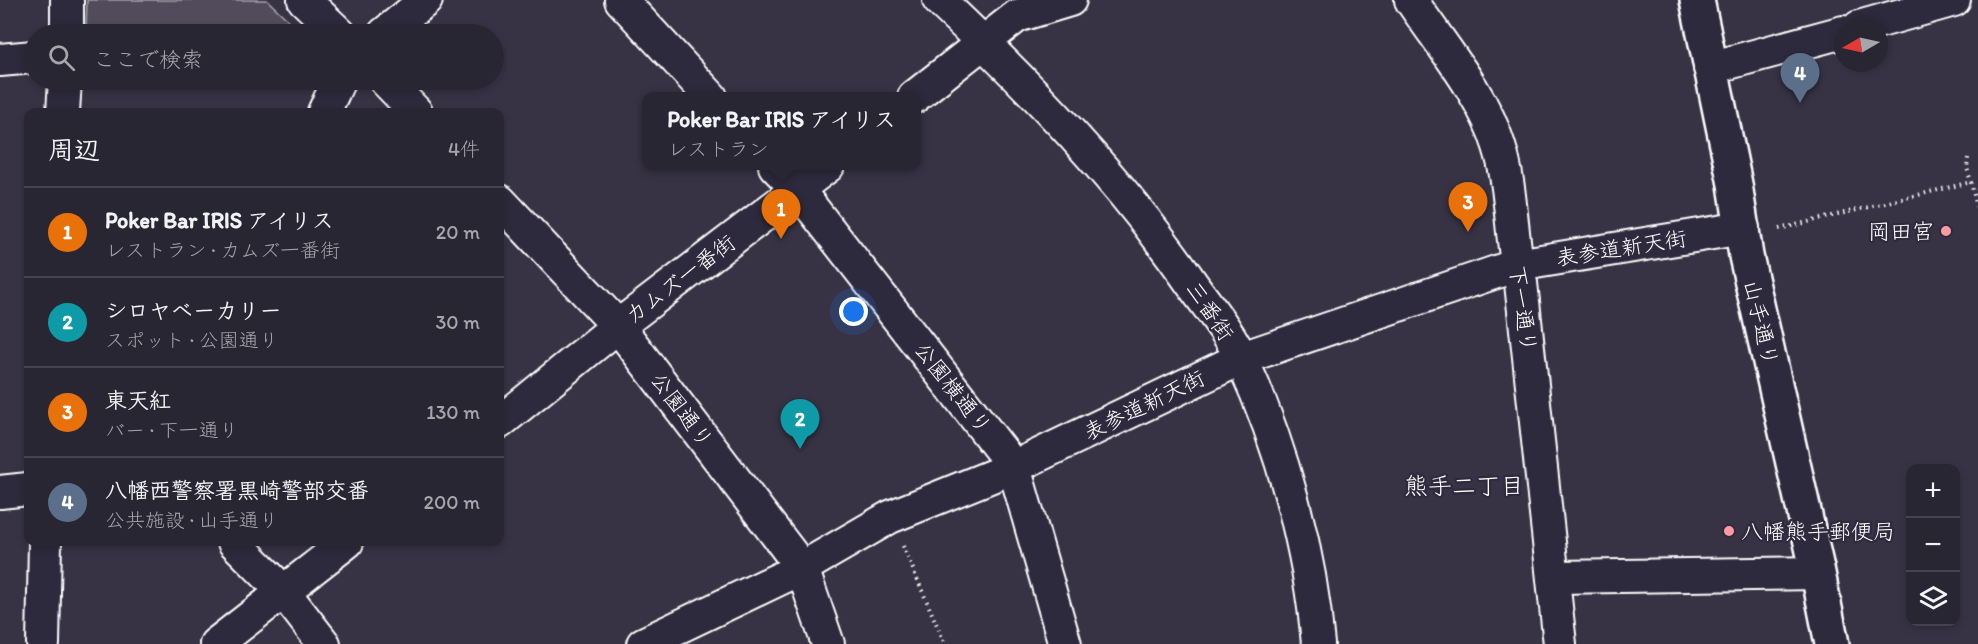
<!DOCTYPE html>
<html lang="ja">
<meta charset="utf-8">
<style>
body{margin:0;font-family:Itim,"Klee One",sans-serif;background:#353240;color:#f1f3f6}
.controls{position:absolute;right:18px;bottom:18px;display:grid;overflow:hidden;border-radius:12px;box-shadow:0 3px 9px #0003}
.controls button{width:54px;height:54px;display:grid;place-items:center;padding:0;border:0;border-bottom:2px solid #45434f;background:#292634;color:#f1f3f6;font:30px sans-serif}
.compass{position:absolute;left:1834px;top:18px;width:54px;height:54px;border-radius:50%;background:#292634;box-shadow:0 3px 9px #0003;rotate:261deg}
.you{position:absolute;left:854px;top:312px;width:21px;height:21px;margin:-15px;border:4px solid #fff;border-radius:50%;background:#1a73e8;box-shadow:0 0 0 9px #1a73e833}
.badge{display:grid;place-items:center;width:39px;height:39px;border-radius:50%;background:#db2777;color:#fff;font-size:20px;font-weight:700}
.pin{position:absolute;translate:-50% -50px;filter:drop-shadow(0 2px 3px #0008)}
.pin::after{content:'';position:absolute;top:32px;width:21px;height:18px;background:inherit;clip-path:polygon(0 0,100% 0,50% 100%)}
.popup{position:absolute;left:642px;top:92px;width:279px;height:78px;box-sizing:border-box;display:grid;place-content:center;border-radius:12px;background:#292634;filter:drop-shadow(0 2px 4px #0005);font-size:20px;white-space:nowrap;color:#a5a5ac}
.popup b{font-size:22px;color:#f1f3f6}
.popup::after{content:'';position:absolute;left:50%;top:100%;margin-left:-12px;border:12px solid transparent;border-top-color:#292634}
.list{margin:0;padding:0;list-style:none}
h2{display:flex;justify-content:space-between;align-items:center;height:78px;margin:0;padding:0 24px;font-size:26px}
h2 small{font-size:20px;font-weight:400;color:#a5a5ac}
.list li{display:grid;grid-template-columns:39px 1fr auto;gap:18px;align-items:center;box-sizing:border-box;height:90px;padding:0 24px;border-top:2px solid #45434f}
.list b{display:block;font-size:22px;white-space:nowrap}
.list p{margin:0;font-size:20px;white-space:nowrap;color:#a5a5ac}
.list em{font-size:20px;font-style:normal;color:#a5a5ac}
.icon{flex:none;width:33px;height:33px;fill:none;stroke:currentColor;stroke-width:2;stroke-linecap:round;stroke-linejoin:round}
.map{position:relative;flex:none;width:1978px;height:644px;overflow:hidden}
.search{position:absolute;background:#292634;box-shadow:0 3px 9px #0003;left:24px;top:24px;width:480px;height:66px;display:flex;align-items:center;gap:15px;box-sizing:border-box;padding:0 21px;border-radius:33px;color:#a5a5ac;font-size:22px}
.panel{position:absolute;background:#292634;box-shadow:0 3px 9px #0003;left:24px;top:108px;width:480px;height:438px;border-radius:12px}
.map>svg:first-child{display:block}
</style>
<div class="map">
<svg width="1978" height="644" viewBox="0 0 1978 644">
<rect width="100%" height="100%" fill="#373345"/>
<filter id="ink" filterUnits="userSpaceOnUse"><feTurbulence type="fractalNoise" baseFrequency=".0167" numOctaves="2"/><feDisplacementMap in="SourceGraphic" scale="12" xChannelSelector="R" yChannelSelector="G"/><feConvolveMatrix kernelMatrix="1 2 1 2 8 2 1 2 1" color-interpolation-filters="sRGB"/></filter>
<g filter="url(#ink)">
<polygon fill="#514c5c" stroke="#a8a6ae" stroke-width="1.5" points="87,0 267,0 303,34 86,34"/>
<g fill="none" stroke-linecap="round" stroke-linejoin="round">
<defs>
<g id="street">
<polyline points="304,0 340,34"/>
<polyline points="621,0 711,97"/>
<path d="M939,0C1031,87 1120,179 1192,284C1209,308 1230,333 1242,360C1282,446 1310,550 1318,644"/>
<path d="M1411,0C1441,45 1483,94 1499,146C1513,190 1510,238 1521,283L1560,644"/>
<polyline points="1859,27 1954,0"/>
<polyline points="67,34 67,0"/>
<polyline points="384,34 426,0"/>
<polyline points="0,60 34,57"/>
<polyline points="1710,68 1843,32"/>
<polyline points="385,80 416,112"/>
<polyline points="914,97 1017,16 1070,0"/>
<polyline points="63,112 65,80"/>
<polyline points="324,112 339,80"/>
<polyline points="775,166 798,190 1014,467 1065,644"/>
<polyline points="500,201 618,326 802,568 828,644"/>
<polyline points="500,422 618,326 828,166"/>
<polyline points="0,492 28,489"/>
<polyline points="234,542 283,591 324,644"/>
<polyline points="1555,577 1818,573"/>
<polyline points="43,644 45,542"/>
<polyline points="216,644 347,542"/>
<polyline points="643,644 802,568 890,517 1014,467 1242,358 1517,265 1743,228"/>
</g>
<polyline id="secondary" points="1697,0 1735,184 1746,256 1818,573 1832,644"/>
</defs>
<use href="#street" stroke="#fff" stroke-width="36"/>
<use href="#secondary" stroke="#fff" stroke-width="38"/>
<g stroke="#fff" stroke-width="4" stroke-dasharray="1.5 4.5" stroke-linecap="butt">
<polyline points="1968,158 1967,168 1971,182"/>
<polyline points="1779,229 1971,182 1978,212"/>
<polyline points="903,546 945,644"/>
</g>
<use href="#street" stroke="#2f2a3d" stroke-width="32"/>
<use href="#secondary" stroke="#2f2a3d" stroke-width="33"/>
</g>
</g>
<g fill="#ff9aa2" stroke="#2f2a3d" stroke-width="2">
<circle cx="1946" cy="231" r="6"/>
<circle cx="1729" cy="531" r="6"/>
</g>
<g text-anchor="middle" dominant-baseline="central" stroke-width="4.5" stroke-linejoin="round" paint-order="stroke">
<g font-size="22" fill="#fff" stroke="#2f2a3d" text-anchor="end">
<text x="1934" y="231">岡田宮</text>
<text x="1741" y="531" text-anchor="start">八幡熊手郵便局</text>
</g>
<g font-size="22" fill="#fff" stroke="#2f2a3d">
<text transform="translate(1621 248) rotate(-9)">表参道新天街</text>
<text transform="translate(680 279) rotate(-37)">カムズ一番街</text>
<text transform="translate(1523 309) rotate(82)">下一通り</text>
<text transform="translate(1210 311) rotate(56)">三番街</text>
<text transform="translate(1761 323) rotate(77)">山手通り</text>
<text transform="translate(953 388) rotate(52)">公園横通り</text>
<text transform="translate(1144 405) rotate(-26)">表参道新天街</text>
<text transform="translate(682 410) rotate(53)">公園通り</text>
</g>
<g font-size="24" fill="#fff" stroke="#2f2a3d">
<text x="1464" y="485">熊手二丁目</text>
</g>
</g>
</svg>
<div class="controls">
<button>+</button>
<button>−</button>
<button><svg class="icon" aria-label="layers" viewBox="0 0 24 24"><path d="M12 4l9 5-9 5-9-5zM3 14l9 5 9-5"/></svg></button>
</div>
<svg class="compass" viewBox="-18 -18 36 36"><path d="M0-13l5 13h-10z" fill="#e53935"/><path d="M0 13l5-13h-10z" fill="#a5a5ac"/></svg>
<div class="you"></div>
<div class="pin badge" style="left:781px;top:239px;background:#e8710a">1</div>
<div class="popup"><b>Poker Bar IRIS アイリス</b>レストラン</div>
<div class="pin badge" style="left:800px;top:449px;background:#0f9aa8">2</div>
<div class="pin badge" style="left:1468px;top:232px;background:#e8710a">3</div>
<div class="pin badge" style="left:1800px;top:103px;background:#5c6f8a">4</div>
<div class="search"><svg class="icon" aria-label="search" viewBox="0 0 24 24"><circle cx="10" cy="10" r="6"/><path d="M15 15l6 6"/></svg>ここで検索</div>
<section class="panel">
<h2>周辺<small>4件</small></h2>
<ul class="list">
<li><span class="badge" style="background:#e8710a">1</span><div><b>Poker Bar IRIS アイリス</b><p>レストラン · カムズ一番街</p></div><em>20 m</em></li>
<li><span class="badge" style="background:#0f9aa8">2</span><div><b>シロヤベーカリー</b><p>スポット · 公園通り</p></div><em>30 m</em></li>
<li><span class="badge" style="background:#e8710a">3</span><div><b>東天紅</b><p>バー · 下一通り</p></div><em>130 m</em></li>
<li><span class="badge" style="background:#5c6f8a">4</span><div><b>八幡西警察署黒崎警部交番</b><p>公共施設 · 山手通り</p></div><em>200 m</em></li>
</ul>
</section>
</div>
